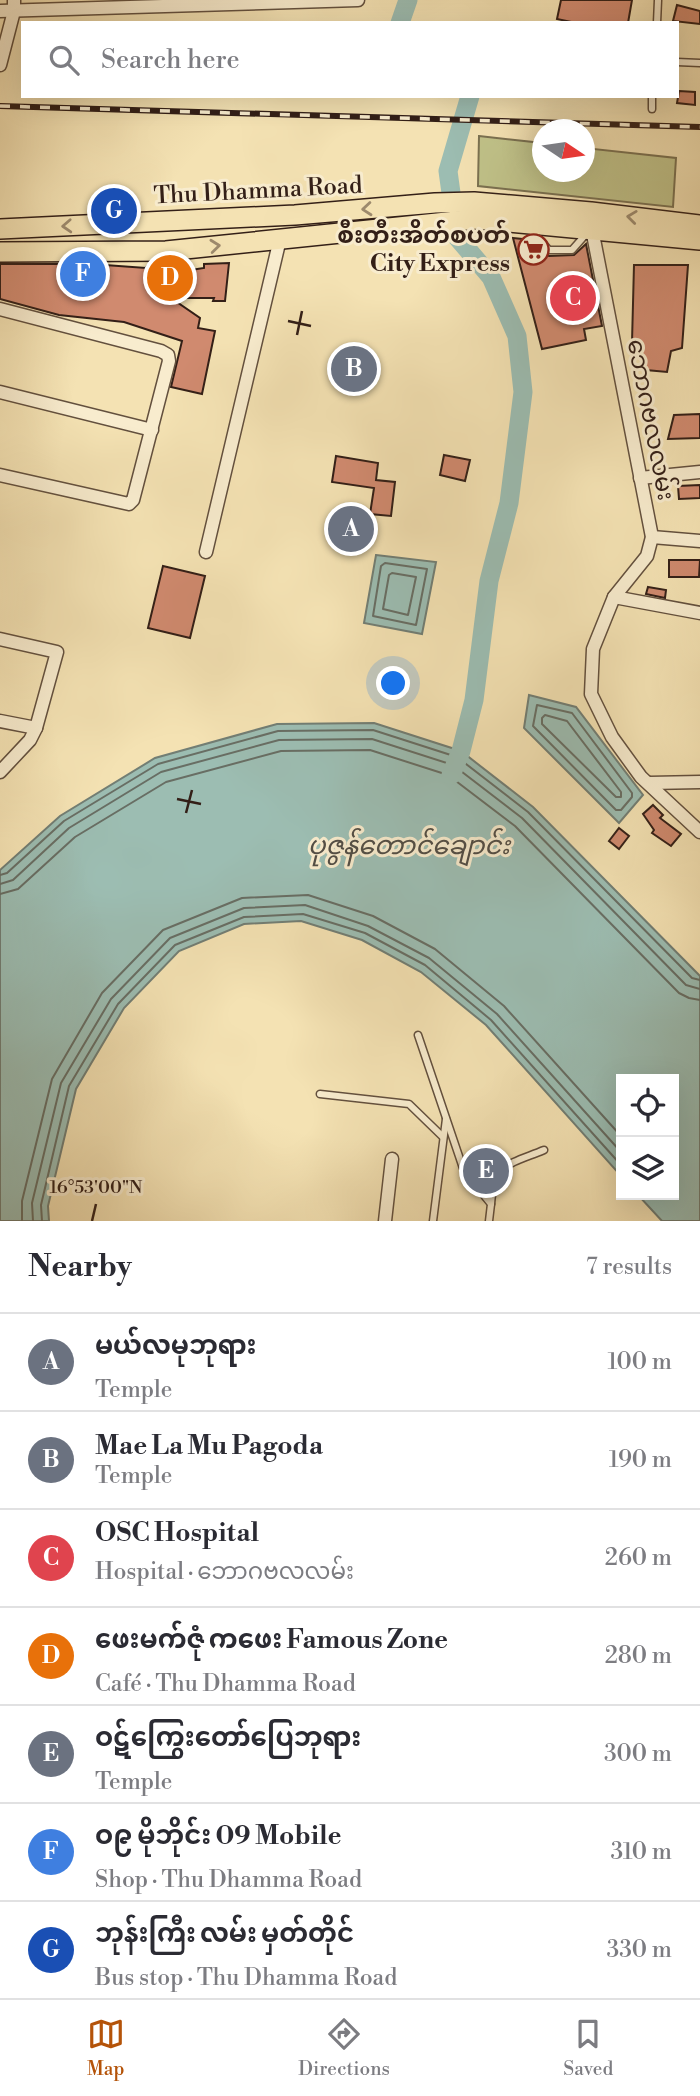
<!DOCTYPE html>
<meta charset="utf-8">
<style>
body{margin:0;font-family:"Libre Bodoni","Noto Sans Myanmar",serif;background:#f2f2f3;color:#2b2b33}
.controls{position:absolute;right:21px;bottom:21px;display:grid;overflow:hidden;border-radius:0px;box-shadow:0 7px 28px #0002}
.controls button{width:63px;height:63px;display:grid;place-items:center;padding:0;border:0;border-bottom:2px solid #e1e1e2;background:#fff;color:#2b2b33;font:35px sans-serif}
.compass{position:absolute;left:532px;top:119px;width:63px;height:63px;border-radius:50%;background:#fff;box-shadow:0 7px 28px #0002;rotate:103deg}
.you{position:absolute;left:394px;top:684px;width:24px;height:24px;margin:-18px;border:5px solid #fff;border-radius:50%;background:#1a73e8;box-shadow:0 0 0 10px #1a73e833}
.badge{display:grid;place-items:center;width:46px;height:46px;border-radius:50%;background:#b45309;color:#fff;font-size:23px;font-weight:700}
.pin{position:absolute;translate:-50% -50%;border:4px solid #fff;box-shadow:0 2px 7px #0006}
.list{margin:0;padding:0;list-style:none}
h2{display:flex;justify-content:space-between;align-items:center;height:91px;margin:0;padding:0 28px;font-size:30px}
h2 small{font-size:23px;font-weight:400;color:#7c7c81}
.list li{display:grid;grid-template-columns:46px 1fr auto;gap:21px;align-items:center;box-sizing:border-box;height:98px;padding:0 28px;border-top:2px solid #e1e1e2}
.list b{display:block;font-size:26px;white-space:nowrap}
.list p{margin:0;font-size:23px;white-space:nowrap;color:#7c7c81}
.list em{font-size:23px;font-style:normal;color:#7c7c81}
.icon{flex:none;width:38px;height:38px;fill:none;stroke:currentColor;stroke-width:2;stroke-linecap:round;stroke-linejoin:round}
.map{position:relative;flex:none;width:700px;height:1221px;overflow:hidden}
.search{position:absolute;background:#fff;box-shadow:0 7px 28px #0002;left:21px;right:21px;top:21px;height:77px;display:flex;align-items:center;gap:18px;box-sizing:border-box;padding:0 24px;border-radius:0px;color:#7c7c81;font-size:26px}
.sheet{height:777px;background:#fff}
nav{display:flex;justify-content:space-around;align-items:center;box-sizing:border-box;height:98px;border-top:2px solid #e1e1e2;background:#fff;font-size:19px;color:#7c7c81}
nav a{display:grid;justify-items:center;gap:4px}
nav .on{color:#b45309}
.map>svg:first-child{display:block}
</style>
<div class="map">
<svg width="700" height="1221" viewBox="0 0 700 1221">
<rect width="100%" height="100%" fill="#f4e2b3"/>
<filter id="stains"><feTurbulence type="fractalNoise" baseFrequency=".00286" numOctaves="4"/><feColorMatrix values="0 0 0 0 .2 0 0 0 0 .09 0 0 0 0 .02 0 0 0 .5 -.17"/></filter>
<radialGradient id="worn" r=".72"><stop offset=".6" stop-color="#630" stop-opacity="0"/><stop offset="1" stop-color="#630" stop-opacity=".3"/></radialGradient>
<polygon fill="#c0c289" stroke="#7a7050" stroke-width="2" points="479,136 542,143 542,172 584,172 585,148 676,158 673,207 478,186"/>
<g fill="#9cbdb2" stroke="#727e74" stroke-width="2">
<polygon points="376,555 436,562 422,634 364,623"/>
<polygon points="529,695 576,707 643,795 619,823 524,728"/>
<polygon points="374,723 461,751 533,807 700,976 700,1221 662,1221 638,1195 674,1195 674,1079 621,1079 621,1176 486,1025 421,972 362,940 301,921 244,924 179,951 124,1008 76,1089 48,1206 49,1221 0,1221 0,870 60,816 155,758 277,724"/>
</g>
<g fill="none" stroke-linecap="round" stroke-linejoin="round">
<g stroke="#686e64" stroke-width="2">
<polygon points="385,563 427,569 416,625 373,616 381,566"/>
<polygon points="392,573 416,577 408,615 383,609 389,575"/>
<polygon points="537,705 572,713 632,793 632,797 621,810 616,810 533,726"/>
<polygon points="545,715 567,721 621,792 621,797 616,797 542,724 542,718"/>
<polyline points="0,875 7,873 64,821 158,764 278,731 373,730 457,757 528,812 692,978 700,980"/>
<polyline points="0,884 13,880 69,828 161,772 279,740 372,739 453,765 522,818 686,985 700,989"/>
<polyline points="0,894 18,889 75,837 166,782 281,751 370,750 448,775 515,826 679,993 689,998 700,1000"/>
<polyline points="22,1221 22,1201 52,1079 102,993 163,930 242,898 308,895 373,916 435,949 504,1006 621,1136"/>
<polyline points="33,1221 32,1203 61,1083 111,999 170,938 244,908 305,905 368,926 429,958 497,1014 621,1152"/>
<polyline points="42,1221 41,1205 69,1086 118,1004 175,945 244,917 303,914 365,933 425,965 491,1020 621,1165"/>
</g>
<g stroke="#9cbdb2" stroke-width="19">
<polyline points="400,23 408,0"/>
<polyline points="451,775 461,751 474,700 489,581 509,503 523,392 517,336 491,277 457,237 448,171 470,96"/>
</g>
</g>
<g fill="#d08a6f" stroke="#331f17" stroke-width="2">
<polygon points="561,0 632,0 628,23 576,23 557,19"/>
<polygon points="677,5 700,11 700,24 673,21"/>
<polygon points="679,91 695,92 695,105 677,103"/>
<polygon points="513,238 532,240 549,256 574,255 586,244 602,326 584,329 586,340 542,349"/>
<polygon points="229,263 225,301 213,301 214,298 171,298 200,318 198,328 215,331 202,394 171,387 182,341 124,322 59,315 0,299 0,264 91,264 146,268 147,266 157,267 157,264 184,265 184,271 204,268 204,264"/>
<polygon points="634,265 688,265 682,348 671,351 667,372 646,370 640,345 632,342"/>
<polygon points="700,414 700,438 668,439 674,415"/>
<polygon points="444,455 470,460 465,481 440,475"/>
<polygon points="336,456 378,463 376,480 395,482 391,516 370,514 374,488 332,482"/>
<polygon points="700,485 700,498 679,499 678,486"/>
<polygon points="669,560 700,560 699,577 669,577"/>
<polygon points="163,566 205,576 190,638 148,628"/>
<polygon points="648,587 666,590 665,598 646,594"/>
<polygon points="653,805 663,815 660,818 681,834 671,846 652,833 654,830 643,814"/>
<polygon points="619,828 629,836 619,849 609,841"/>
</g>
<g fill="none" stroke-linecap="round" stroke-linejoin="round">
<defs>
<g id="lane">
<polyline points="657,23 658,0"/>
<polyline points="677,62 700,63"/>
<polyline points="652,109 652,96"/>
<polyline points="528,227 549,250 572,250 587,233"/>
<polyline points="418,1035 464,1171 491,1204 489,1221"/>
<polyline points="320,1094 409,1104 443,1137"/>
<path d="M491,1204C494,1163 510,1164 544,1150"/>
<polyline points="433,1221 446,1119"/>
</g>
<g id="street">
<polyline points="0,11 358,0"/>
<polyline points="0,65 14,11 14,0"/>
<polyline points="591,224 652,537 647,556 614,597 593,649 591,694 612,737 641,777 700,832"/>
<polyline points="0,309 161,351 168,355 169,361 133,500 129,504 0,475"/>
<polyline points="0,392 152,430"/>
<polyline points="640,478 700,472"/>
<polyline points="652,537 700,541"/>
<polyline points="206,552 280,239"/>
<polyline points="614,597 700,613"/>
<polyline points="0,639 57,652 36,728 30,740 0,772"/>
<polyline points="0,721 36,728"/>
<polyline points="650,783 700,782"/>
<polyline points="385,1221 392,1159"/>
</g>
<g id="primary">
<polyline points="0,229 295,215 435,203 474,202 591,212 700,225"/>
<polyline points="0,252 166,251 476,219 700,240"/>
</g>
</defs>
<use href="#lane" stroke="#63503e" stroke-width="9"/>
<use href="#street" stroke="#63503e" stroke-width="15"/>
<use href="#primary" stroke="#331f17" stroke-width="22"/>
<use href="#lane" stroke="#f8ecce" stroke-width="6"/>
<use href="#street" stroke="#f8ecce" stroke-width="12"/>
<use href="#primary" stroke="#f4e2b3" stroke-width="19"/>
<defs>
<polyline id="rail" points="0,106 700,127"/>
</defs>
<use href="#rail" stroke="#331f17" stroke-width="6"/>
<use href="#rail" stroke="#f8ecce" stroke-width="3.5" stroke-dasharray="10" stroke-linecap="butt"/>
</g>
<defs><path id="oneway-chevron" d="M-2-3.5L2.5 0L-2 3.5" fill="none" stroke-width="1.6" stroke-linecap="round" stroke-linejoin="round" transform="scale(1.75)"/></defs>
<g stroke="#9d8a6d">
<use href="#oneway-chevron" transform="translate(367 209) rotate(175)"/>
<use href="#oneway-chevron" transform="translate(632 217) rotate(-173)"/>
<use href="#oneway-chevron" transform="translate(67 226) rotate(177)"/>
<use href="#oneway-chevron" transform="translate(215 246) rotate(-6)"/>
</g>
<path fill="none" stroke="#331f17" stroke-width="2.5" d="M288,321L311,326M297,335L302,311M177,799L201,804M186,813L192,790M92,1221L96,1204"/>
<defs>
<symbol id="supermarket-ring" viewBox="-11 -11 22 22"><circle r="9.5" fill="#f8ecce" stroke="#8f2418" stroke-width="1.5"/><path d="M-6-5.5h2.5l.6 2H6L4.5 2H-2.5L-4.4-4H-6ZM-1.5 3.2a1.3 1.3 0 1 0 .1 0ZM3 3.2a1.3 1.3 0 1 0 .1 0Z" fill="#8f2418"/></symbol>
</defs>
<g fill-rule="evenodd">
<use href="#supermarket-ring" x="516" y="232" width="35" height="35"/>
</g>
<g text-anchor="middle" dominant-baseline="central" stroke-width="6" stroke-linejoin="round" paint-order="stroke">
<g font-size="24" fill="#331f17" stroke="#f8ecce">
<text transform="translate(258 191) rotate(-3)">Thu Dhamma Road</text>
<text transform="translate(650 420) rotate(79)">ဘောဂဗလလမ်း</text>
</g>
<g font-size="24" font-weight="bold" fill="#331f17" stroke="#f8ecce" text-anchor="end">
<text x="510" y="236">စီးတီးအိတ်စပတ်<tspan x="510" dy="28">City Express</tspan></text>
</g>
<g font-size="26" font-style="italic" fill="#524e46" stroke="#f8ecce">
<text x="409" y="846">ပုဇွန်တောင်ချောင်း</text>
</g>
</g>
<g font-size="18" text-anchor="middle" fill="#331f17" stroke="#f8ecce" stroke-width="6" stroke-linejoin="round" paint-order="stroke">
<text x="96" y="1193">16°53'00"N</text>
</g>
<rect width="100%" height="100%" filter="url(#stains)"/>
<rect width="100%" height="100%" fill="url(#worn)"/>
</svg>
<div class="controls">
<button><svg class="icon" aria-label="locate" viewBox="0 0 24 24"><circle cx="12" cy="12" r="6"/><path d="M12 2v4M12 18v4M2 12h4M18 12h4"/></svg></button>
<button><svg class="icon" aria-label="layers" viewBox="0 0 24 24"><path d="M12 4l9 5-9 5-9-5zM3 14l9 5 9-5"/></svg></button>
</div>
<svg class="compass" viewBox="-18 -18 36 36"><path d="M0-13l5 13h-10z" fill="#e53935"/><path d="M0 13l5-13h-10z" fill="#7c7c81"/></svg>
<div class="you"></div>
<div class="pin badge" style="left:351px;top:529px;background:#6b7280">A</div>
<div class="pin badge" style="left:354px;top:369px;background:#6b7280">B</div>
<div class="pin badge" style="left:573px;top:298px;background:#e0444e">C</div>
<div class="pin badge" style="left:170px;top:278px;background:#e8710a">D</div>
<div class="pin badge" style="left:486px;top:1171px;background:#6b7280">E</div>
<div class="pin badge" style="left:83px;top:274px;background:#3f7fe0">F</div>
<div class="pin badge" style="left:114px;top:211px;background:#1a4fb4">G</div>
<div class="search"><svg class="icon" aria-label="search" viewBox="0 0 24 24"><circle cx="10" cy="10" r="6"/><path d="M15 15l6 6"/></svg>Search here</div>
</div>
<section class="sheet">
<h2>Nearby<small>7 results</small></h2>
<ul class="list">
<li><span class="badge" style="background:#6b7280">A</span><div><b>မယ်လမုဘုရား</b><p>Temple</p></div><em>100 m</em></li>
<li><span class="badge" style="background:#6b7280">B</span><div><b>Mae La Mu Pagoda</b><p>Temple</p></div><em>190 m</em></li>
<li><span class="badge" style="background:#e0444e">C</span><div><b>OSC Hospital</b><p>Hospital · ဘောဂဗလလမ်း</p></div><em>260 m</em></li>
<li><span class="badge" style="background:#e8710a">D</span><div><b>ဖေးမက်ဇုံ ကဖေး Famous Zone</b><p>Café · Thu Dhamma Road</p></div><em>280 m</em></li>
<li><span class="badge" style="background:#6b7280">E</span><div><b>ဝဋ်ကြွေးတော်ပြေဘုရား</b><p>Temple</p></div><em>300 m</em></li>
<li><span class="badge" style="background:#3f7fe0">F</span><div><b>ဝ၉ မိုဘိုင်း 09 Mobile</b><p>Shop · Thu Dhamma Road</p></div><em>310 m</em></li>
<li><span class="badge" style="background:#1a4fb4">G</span><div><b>ဘုန်းကြီး လမ်း မှတ်တိုင်</b><p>Bus stop · Thu Dhamma Road</p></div><em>330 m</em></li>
</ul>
</section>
<nav>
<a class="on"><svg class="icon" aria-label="map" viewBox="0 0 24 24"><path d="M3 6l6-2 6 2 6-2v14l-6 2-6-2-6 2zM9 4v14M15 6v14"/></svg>Map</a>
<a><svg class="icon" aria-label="directions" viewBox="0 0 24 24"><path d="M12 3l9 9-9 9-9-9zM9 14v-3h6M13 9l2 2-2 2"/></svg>Directions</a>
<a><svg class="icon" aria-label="saved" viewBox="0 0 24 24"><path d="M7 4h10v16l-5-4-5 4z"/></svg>Saved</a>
</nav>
